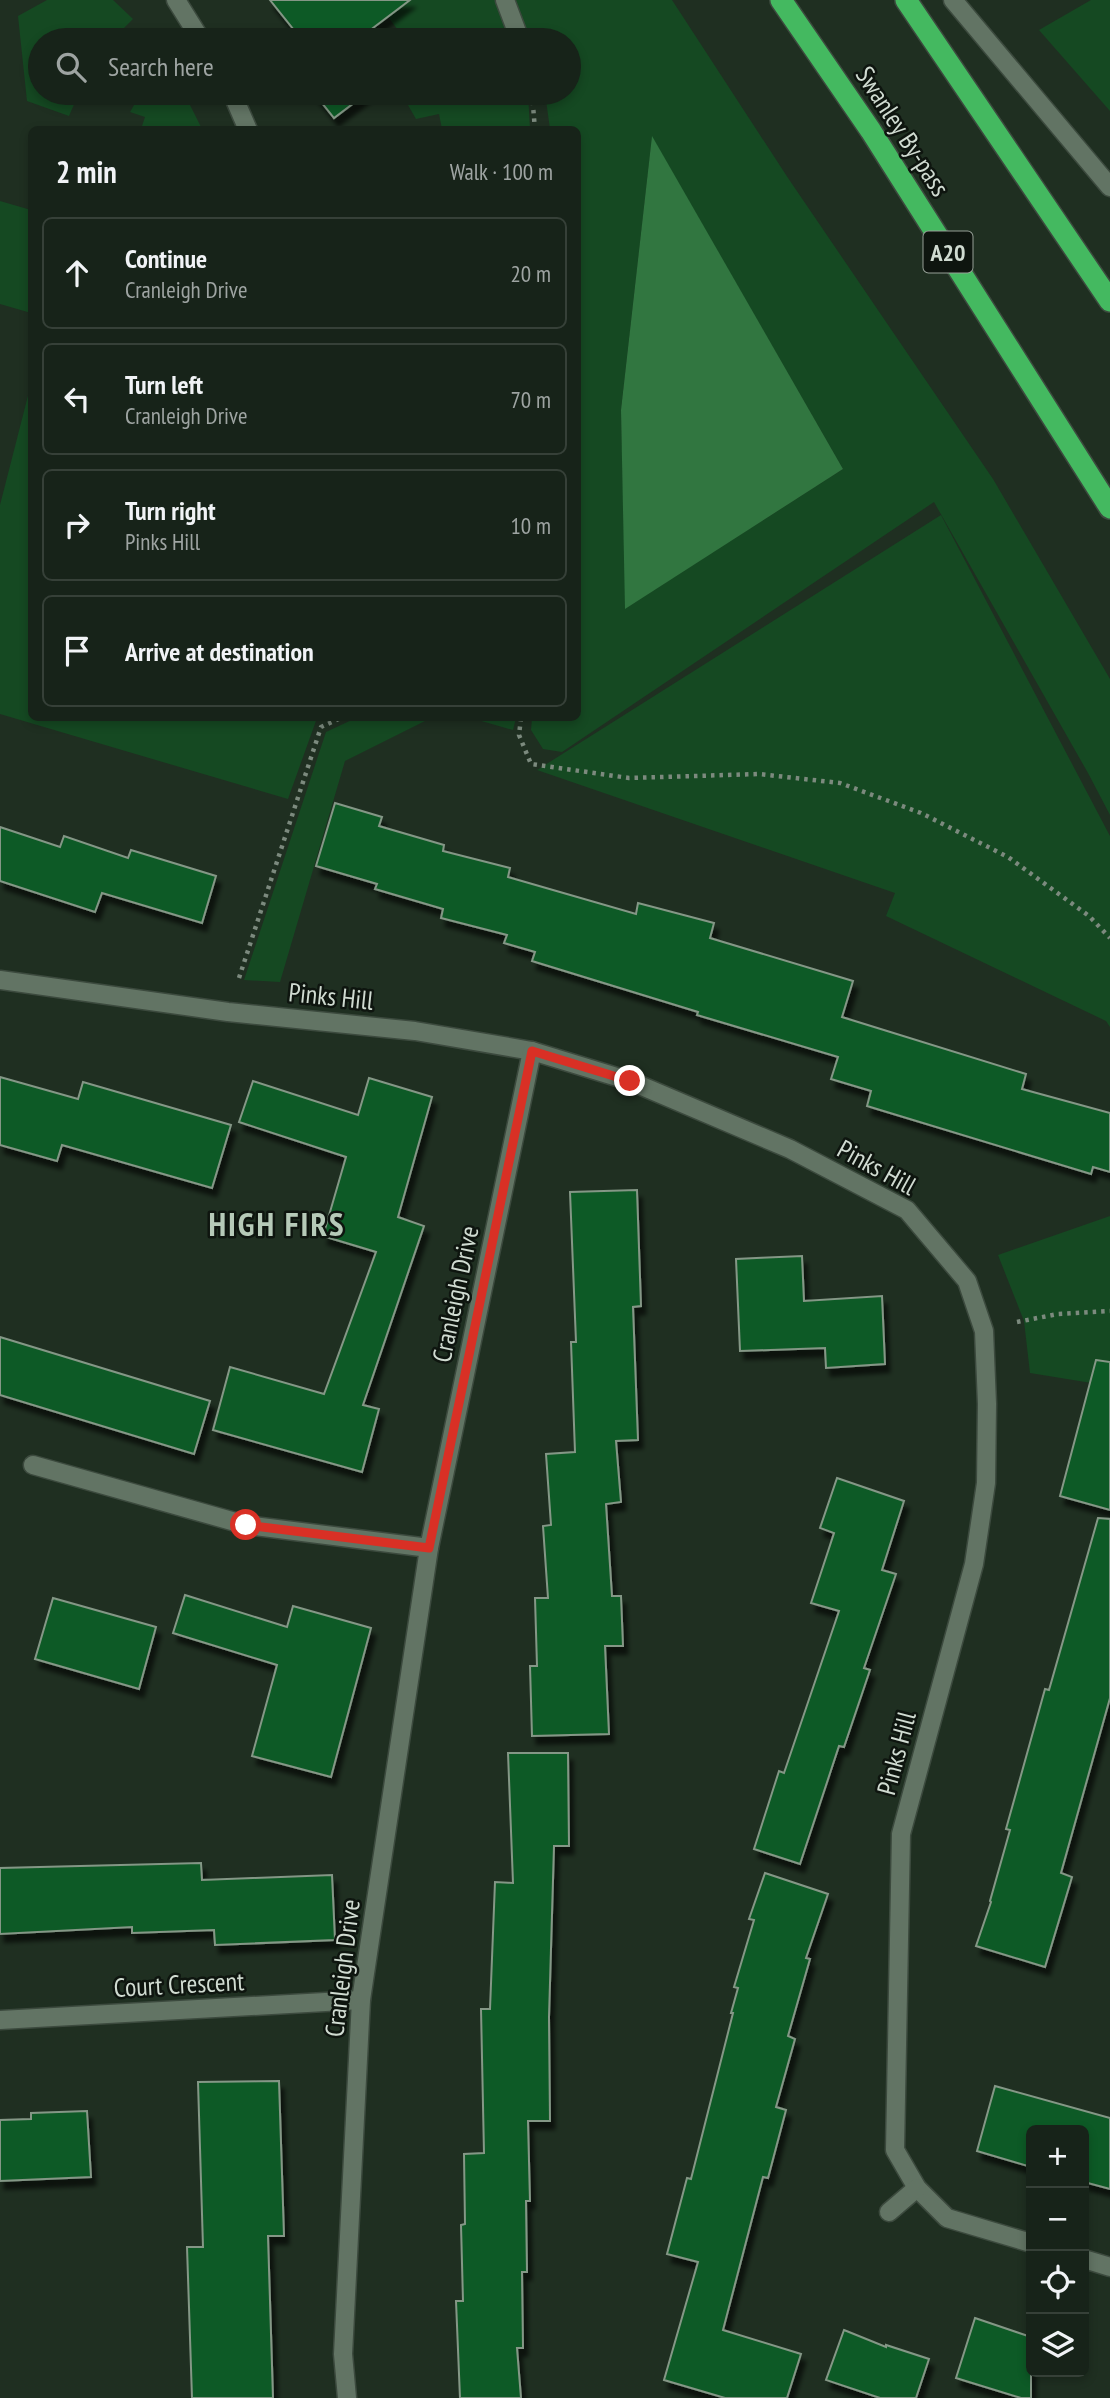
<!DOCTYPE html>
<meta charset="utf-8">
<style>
body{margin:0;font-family:"PT Sans Narrow",sans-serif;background:#202b22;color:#f1f3f6}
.controls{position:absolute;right:21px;bottom:21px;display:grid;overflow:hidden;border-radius:10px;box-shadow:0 4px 10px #0003}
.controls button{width:63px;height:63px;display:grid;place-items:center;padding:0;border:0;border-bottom:2px solid #364038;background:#172319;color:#f1f3f6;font:35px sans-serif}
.stop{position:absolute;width:21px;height:21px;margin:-16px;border:5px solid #d93025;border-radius:50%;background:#fff}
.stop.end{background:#d93025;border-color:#fff;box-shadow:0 2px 7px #0008}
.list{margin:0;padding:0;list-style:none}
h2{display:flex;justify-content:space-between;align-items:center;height:91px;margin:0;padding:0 28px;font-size:30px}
h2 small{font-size:23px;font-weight:400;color:#9ea4a2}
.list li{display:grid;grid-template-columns:46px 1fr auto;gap:21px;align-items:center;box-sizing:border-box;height:112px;margin:0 14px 14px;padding:0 14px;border:2px solid #364038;border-radius:10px}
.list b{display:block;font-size:26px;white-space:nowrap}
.list p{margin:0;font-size:23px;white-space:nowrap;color:#9ea4a2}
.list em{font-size:23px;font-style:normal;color:#9ea4a2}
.icon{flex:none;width:38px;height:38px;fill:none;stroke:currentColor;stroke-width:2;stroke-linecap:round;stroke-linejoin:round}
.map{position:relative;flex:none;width:1110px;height:2398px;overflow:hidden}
.search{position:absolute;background:#172319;box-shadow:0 4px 10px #0003;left:28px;top:28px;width:553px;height:77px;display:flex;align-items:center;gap:18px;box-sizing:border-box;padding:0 24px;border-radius:38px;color:#9ea4a2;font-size:26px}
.panel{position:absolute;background:#172319;box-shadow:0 4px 10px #0003;left:28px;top:126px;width:553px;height:595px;border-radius:10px}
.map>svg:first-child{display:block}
</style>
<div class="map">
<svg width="1110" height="2398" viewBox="0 0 1110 2398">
<defs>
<filter id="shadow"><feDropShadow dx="4.5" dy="8" stdDeviation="2" flood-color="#0009"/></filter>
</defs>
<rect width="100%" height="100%" fill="#1f2f21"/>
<g fill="#154922" fill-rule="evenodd">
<polygon points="47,0 113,0 133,19 112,40 40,40 40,93 79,93 69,116 27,101 18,16"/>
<polygon points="375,0 500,0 515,40 394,40 401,34"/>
<path d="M513,0H672L788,178L993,479L1110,679V815L1088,773L934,502L562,752L543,749L531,730L532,718H578V130L550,129L545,93H569V40H529ZM652,137L843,469L626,608L621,410Z"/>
<polygon points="1091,0 1110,0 1110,111 1039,30"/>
<polygon points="141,93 184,93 202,129 141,129 145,117 130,112"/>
<polygon points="401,93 528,93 530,129 442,129 439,114 416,119"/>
<polygon points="0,201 31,210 31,313 0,304"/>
<polygon points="31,384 32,718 300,718 307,719 317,718 288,799 0,714 0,505"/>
<polygon points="941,515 1110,836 1110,1027 1106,1021 886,916 895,893 537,770"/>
<polygon points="356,718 431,718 345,761 280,982 244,980 326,732"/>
<polygon points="471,718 516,718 513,730"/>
<polygon points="1110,1216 1110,1386 1030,1373 1024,1321 998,1255"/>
</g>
<polygon fill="#317640" points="652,136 843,469 625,609 621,410"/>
<g fill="#0f5a26" stroke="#849786" stroke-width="2" filter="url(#shadow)">
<polygon points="270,0 410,0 361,37 364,40 302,40"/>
<polygon points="314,93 367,93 334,118"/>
<polygon points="335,803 382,817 379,826 444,845 443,851 510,868 508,877 636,914 638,903 714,923 710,938 853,981 842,1017 1026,1074 1022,1089 1110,1113 1110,1172 1093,1167 1091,1174 867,1106 871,1091 831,1079 838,1057 697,1015 698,1012 532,961 535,952 504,943 507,935 441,918 443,909 375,889 377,884 316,866"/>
<polygon points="0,827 60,847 64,836 128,858 131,850 216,876 202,923 102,893 95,912 0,881"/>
<polygon points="0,1077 78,1099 83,1082 231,1125 212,1188 62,1145 57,1161 0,1145"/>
<polygon points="369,1078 432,1097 398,1217 424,1226 363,1405 379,1409 362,1472 213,1430 230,1367 324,1394 376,1252 323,1236 346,1157 239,1122 253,1081 358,1115"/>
<polygon points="637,1190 641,1306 633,1307 638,1440 616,1441 621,1502 606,1504 612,1596 621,1596 623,1646 605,1646 609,1734 532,1736 530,1666 537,1666 535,1598 548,1598 543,1526 551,1525 546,1454 575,1452 571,1342 576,1342 570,1192"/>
<polygon points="802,1256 804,1301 882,1296 885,1364 826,1368 825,1348 740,1351 736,1259"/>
<polygon points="0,1337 210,1401 194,1454 0,1395"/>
<polygon points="1096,1360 1110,1362 1110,1510 1060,1496"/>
<polygon points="837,1478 904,1501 882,1570 896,1574 864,1668 870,1670 844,1747 839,1746 800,1864 754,1849 779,1771 784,1773 839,1611 811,1603 834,1533 820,1528"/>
<polygon points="1098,1518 1110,1519 1110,1698 1061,1873 1072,1877 1045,1967 976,1946 991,1902 990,1901 1010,1830 1006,1829 1045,1689 1049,1690"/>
<polygon points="185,1595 287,1627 293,1606 371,1628 331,1777 252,1756 277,1665 173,1633"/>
<polygon points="53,1598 156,1627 139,1689 35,1659"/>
<polygon points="508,1753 568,1753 569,1846 554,1846 549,2017 550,2121 528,2121 530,2201 526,2201 527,2272 522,2272 523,2348 517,2348 521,2398 460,2398 456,2301 463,2301 461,2225 465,2224 464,2154 484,2153 481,2009 490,2009 495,1882 513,1883"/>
<polygon points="201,1863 202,1880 332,1875 335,1940 215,1945 214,1930 132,1933 132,1927 0,1934 0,1868"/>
<polygon points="765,1873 828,1894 806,1958 810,1959 788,2036 795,2039 776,2107 786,2110 768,2178 763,2177 723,2330 801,2354 787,2398 725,2398 664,2380 698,2262 667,2254 687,2178 691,2179 733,2013 731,2013 738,1988 734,1987 754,1920 749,1919"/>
<polygon points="279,2081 284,2236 268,2236 273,2398 192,2398 187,2247 203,2247 198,2082"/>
<polygon points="995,2086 1110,2118 1110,2189 1084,2182 1084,2130 1031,2130 1031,2167 977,2151"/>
<polygon points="87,2111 91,2177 0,2181 0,2120 31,2119 31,2113"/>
<polygon points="975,2318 1031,2337 1031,2398 1021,2398 956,2378"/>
<polygon points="844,2330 886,2347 886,2345 929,2359 916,2398 880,2398 826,2380"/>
</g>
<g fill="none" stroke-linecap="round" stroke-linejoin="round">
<defs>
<g id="minor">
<polyline points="176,0 201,40"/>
<polyline points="505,0 520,40"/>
<polyline points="953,0 1110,187"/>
<polyline points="232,93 248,130"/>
<polyline points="0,980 228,1012 415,1031 532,1051 630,1081 790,1149 907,1210 967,1281 984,1331 987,1404 986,1483 974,1564 901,1834 895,2150 917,2188 947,2218 1031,2243"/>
<polyline points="33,1465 246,1525 429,1548"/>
<polyline points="0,2020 361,2000"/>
<polyline points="889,2212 917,2188"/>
<polyline points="1084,2259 1110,2267"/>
<polyline points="347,2398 343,2354 361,2000 429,1548 532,1051"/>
</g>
<g id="highway">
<polyline points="781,0 871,131 1110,508"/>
<polyline points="906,0 1110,301"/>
</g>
</defs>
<use href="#minor" stroke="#3c4a3e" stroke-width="21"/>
<use href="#highway" stroke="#3c4a3e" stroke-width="24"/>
<g stroke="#7c8a7e" stroke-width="4.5" stroke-dasharray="3.5 5" stroke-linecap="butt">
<polyline points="532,93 535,130"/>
<polyline points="521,718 519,735 531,764 629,778 759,774 840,783 921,813 1008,857 1089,916 1110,938"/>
<polyline points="239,978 321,727 341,718"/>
<polyline points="1017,1322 1058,1314 1110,1311"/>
</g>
<use href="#minor" stroke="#627464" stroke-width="18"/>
<use href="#highway" stroke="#44b960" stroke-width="21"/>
</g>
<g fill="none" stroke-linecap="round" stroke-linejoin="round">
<polyline stroke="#d93025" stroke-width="9" points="246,1525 429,1548 532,1051 630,1081"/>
</g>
<g text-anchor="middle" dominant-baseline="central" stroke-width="5" stroke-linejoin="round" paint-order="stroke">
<rect fill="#0e150f" stroke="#96a097" stroke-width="2" x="923.5" y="231.5" width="49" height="41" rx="5"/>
<g font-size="24" font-weight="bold" fill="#d0dbd1">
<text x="948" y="252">A20</text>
</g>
<g font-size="26" fill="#d0dbd1" stroke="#0e150f">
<text transform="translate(903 131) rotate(57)">Swanley By-pass</text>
<text transform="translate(331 996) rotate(6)">Pinks Hill</text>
<text transform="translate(877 1167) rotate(29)">Pinks Hill</text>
<text transform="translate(455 1294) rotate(-78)">Cranleigh Drive</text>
<text transform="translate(896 1753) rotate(-75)">Pinks Hill</text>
<text transform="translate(342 1968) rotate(-83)">Cranleigh Drive</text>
<text transform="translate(179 1984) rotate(-3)">Court Crescent</text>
</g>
<g font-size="33" font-weight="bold" letter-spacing="2" fill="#b6cab8" stroke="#0e150f">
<text x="277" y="1223">HIGH FIRS</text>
</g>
</g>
</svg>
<div class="controls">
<button>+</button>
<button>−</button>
<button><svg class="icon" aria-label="locate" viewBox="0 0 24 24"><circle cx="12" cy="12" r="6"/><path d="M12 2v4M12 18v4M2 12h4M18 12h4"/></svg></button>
<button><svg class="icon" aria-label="layers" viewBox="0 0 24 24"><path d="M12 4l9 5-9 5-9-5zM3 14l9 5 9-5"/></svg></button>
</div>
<div class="stop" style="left:246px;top:1525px"></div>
<div class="stop end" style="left:630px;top:1081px"></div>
<div class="search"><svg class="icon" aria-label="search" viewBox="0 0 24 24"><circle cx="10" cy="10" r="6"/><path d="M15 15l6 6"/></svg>Search here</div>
<section class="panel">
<h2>2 min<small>Walk · 100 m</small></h2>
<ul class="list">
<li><svg class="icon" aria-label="ahead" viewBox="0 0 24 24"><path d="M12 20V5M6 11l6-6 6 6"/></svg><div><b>Continue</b><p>Cranleigh Drive</p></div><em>20 m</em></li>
<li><svg class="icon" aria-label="left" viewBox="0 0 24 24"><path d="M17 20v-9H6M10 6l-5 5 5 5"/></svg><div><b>Turn left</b><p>Cranleigh Drive</p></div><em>70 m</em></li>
<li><svg class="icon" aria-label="right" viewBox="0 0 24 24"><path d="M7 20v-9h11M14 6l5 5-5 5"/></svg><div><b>Turn right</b><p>Pinks Hill</p></div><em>10 m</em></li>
<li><svg class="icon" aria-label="arrive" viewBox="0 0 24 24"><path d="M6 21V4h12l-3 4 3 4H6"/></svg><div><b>Arrive at destination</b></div></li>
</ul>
</section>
</div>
